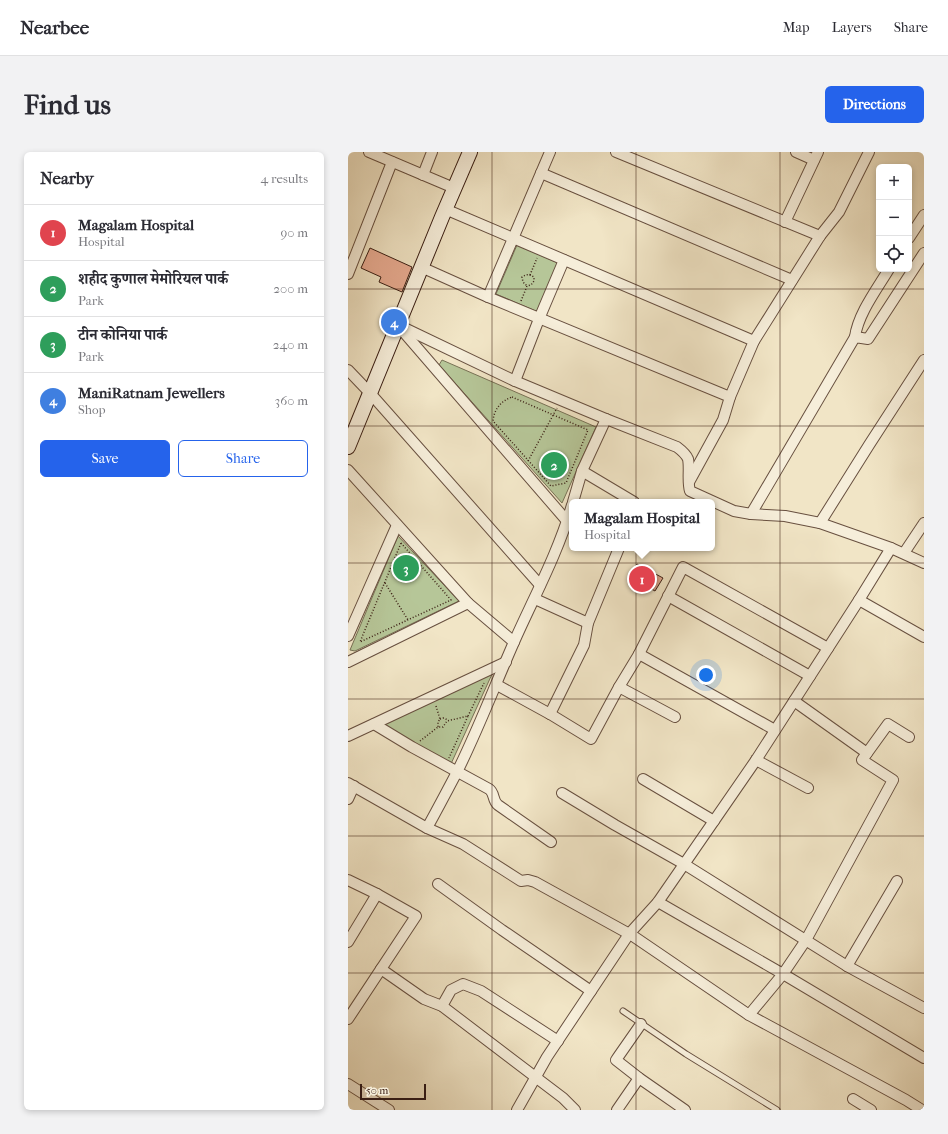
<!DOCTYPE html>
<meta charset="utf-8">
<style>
body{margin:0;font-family:"IM FELL French Canon","Noto Serif Devanagari",serif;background:#f2f2f3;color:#2b2b33}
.controls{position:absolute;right:12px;top:12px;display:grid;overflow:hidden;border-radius:6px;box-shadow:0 2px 6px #0003}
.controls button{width:36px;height:36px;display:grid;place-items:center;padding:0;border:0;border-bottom:1px solid #e1e1e2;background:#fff;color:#2b2b33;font:20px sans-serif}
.scale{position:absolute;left:12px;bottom:10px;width:66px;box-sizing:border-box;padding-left:4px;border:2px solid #3b1f14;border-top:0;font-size:11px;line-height:14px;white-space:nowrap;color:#3b1f14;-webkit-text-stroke:3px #f6eeda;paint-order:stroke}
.you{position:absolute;left:358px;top:523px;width:14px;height:14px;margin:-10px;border:3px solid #fff;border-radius:50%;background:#1a73e8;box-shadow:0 0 0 6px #1a73e833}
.badge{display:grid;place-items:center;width:26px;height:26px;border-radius:50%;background:#2563eb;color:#fff;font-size:13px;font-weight:700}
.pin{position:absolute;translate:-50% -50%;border:2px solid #fff;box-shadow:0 1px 4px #0006}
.popup{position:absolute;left:221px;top:347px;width:146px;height:52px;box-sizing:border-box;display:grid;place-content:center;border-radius:6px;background:#fff;filter:drop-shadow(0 1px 3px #0005);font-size:13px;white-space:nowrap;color:#7c7c81}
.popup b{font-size:15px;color:#2b2b33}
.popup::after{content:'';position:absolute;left:50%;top:100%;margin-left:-8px;border:8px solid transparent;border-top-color:#fff}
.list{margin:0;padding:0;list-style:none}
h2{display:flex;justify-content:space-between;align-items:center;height:52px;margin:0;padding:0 16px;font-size:17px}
h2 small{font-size:13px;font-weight:400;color:#7c7c81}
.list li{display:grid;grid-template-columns:26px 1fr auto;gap:12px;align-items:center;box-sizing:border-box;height:56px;padding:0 16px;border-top:1px solid #e1e1e2}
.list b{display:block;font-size:15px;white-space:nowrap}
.list p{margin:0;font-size:13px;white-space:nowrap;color:#7c7c81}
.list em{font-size:13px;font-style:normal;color:#7c7c81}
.actions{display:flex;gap:8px;padding:12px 16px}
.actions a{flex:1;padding:9px 0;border:1px solid #2563eb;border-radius:6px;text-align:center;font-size:14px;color:#2563eb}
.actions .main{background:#2563eb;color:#fff}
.icon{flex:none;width:22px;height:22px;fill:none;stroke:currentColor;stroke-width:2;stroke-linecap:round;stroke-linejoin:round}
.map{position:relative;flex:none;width:576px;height:958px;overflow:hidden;border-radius:6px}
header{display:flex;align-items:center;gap:24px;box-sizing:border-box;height:56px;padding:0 20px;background:#fff;border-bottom:1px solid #e1e1e2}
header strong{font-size:19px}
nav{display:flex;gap:22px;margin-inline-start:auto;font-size:14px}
.intro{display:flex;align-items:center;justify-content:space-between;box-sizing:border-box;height:96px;padding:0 24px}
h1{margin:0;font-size:28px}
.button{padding:10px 18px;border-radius:6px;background:#2563eb;color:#fff;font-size:14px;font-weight:700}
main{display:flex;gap:24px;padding:0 24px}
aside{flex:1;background:#fff;border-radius:6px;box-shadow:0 2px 6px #0003}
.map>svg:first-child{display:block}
</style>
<header>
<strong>Nearbee</strong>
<nav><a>Map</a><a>Layers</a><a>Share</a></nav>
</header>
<div class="intro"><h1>Find us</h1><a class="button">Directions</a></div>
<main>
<aside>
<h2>Nearby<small>4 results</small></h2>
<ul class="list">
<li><span class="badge" style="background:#e0444e">1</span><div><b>Magalam Hospital</b><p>Hospital</p></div><em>90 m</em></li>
<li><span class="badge" style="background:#2e9e5b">2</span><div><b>शहीद कुणाल मेमोरियल पार्क</b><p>Park</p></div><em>200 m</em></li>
<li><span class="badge" style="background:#2e9e5b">3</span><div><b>टीन कोनिया पार्क</b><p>Park</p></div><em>240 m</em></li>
<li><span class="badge" style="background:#3f7fe0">4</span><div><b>ManiRatnam Jewellers</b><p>Shop</p></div><em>360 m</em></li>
</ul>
<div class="actions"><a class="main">Save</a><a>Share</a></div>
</aside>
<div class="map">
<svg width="576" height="958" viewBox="0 0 576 958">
<rect width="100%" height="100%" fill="#f1e5c6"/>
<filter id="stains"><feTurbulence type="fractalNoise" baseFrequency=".005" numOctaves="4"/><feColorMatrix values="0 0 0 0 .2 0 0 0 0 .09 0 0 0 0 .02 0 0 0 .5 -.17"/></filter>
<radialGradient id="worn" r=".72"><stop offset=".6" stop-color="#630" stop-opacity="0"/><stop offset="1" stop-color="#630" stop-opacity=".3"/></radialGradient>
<g fill="#b6c698" stroke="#787256">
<polygon points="169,93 210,111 190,160 148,142"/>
<polygon points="94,208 248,275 214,351 91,213"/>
<polygon points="50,384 111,449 7,499 2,498"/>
<polygon points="143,519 145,520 102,614 36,573"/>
</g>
<g fill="#e7ab91" stroke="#3b1f14">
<polygon points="22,96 64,115 54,140 31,130 33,125 13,116"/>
<polygon points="289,412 315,426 307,439 282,425"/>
</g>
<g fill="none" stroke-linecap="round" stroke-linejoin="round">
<defs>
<polyline id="lane" points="275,859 338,902 429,958"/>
<g id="street">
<polyline points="21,0 106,36"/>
<polyline points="202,0 140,145 382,245 406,189 472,84 491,60 521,0"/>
<polyline points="268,0 472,84"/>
<polyline points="448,0 466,8"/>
<polyline points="193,21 444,128"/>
<polyline points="75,23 84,0"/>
<polyline points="97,57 406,189"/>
<polyline points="437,70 470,0"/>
<polyline points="561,86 576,63"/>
<polyline points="73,115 140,145"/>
<polyline points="0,122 44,10"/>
<path d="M50,173L167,229L258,267L329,295C333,298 338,302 340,307C342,316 339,329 342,339L386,359L403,362L437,364L472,371L543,396L576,411"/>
<polyline points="53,177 219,369"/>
<path d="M507,185C510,162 529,137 541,117"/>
<polyline points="0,218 22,241 192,433"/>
<polyline points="167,229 191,167 216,108"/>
<polyline points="0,318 120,451"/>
<polyline points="234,319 286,350"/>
<polyline points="341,330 375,268 382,245"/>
<polyline points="225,350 234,319 258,267"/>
<polyline points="403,362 507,185 520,187 576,101"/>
<polyline points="472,371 521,293 576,208"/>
<polyline points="556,401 576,371"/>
<polyline points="320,444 462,524"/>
<polyline points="187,447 240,471 271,396"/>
<polyline points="511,448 576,485"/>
<polyline points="0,484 49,373"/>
<polyline points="291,502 335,415 480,496"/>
<polyline points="0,510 120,451 166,490"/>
<polyline points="149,533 202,562 243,587 271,535 291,502 427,578"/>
<polyline points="271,535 327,565"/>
<polyline points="446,549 519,601"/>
<polyline points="202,562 236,493 240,471"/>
<path d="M26,572L64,595L141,637C147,641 144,648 150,653L203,690"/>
<polyline points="0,584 158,510"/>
<polyline points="408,608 460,636"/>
<polyline points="295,627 366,669"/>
<polyline points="0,631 79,676 115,692 173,729 180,728 187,730 285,784 401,863 558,948 574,958"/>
<polyline points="214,641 267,673 336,712 499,814 576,856"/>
<polyline points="0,647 6,634"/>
<path d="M79,676C89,658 99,639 109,620C130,578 147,533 166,490C186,445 210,401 224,353"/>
<polyline points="0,728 29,742 68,764 0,867"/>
<polyline points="90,732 154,778 243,839"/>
<polyline points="310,750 435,822 576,906"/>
<polyline points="0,790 29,742"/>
<polyline points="499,814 549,729"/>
<polyline points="33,817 76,847 94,854 215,946 227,958"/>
<polyline points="94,854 103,838 115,832 133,839 210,889"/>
<polyline points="401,863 435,822 458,788 545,628 514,608 540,572 561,585"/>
<polyline points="293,872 270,905 268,908 291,926 337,958"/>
<polyline points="0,932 41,958"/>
<polyline points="505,947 523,958"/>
<polyline points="169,958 199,905 281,782 310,750 408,608 511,448 543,396"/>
<polyline points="269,958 291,926"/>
</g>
<polyline id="secondary" points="0,295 94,65 122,0"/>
</defs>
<use href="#lane" stroke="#685040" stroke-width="7"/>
<use href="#street" stroke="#685040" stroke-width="12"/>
<use href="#secondary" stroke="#3b1f14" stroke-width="16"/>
<g stroke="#3b1f14" stroke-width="1.5" stroke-dasharray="1 2" stroke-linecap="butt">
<polyline points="182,123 189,106"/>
<path d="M173,149L179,134L183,133L186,129V125C181,122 178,122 174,125L175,130L179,134"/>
<path d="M164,245L240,278L218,331L203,334L145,269C146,257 153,249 164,245Z"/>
<polyline points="180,309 209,256"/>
<polygon points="53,391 103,448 12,490"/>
<polyline points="37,431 60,468"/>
<polyline points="88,554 92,567 90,570 90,575"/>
<polyline points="120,564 136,531"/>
<polyline points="92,567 95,566 98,567 99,569"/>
<polyline points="72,589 90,575 95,575 99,569 120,564 101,606"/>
</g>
<use href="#lane" stroke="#f6eeda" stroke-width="5"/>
<use href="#street" stroke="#f6eeda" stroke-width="10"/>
<use href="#secondary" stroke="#f6eeda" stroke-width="14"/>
</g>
<path fill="none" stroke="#3b1f14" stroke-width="1" stroke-opacity="0.55" d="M144,0V958M288,0V958M432,0V958M0,137H576M0,274H576M0,411H576M0,547H576M0,684H576M0,821H576"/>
<rect width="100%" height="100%" filter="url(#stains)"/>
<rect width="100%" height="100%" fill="url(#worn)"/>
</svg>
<div class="controls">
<button>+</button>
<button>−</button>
<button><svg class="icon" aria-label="locate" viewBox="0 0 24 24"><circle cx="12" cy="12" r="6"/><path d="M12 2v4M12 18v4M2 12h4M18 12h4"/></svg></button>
</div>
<div class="scale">50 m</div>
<div class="you"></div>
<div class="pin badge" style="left:294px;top:427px;background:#e0444e">1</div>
<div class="popup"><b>Magalam Hospital</b>Hospital</div>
<div class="pin badge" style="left:206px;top:313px;background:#2e9e5b">2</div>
<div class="pin badge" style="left:58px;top:416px;background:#2e9e5b">3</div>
<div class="pin badge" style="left:46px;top:170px;background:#3f7fe0">4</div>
</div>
</main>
